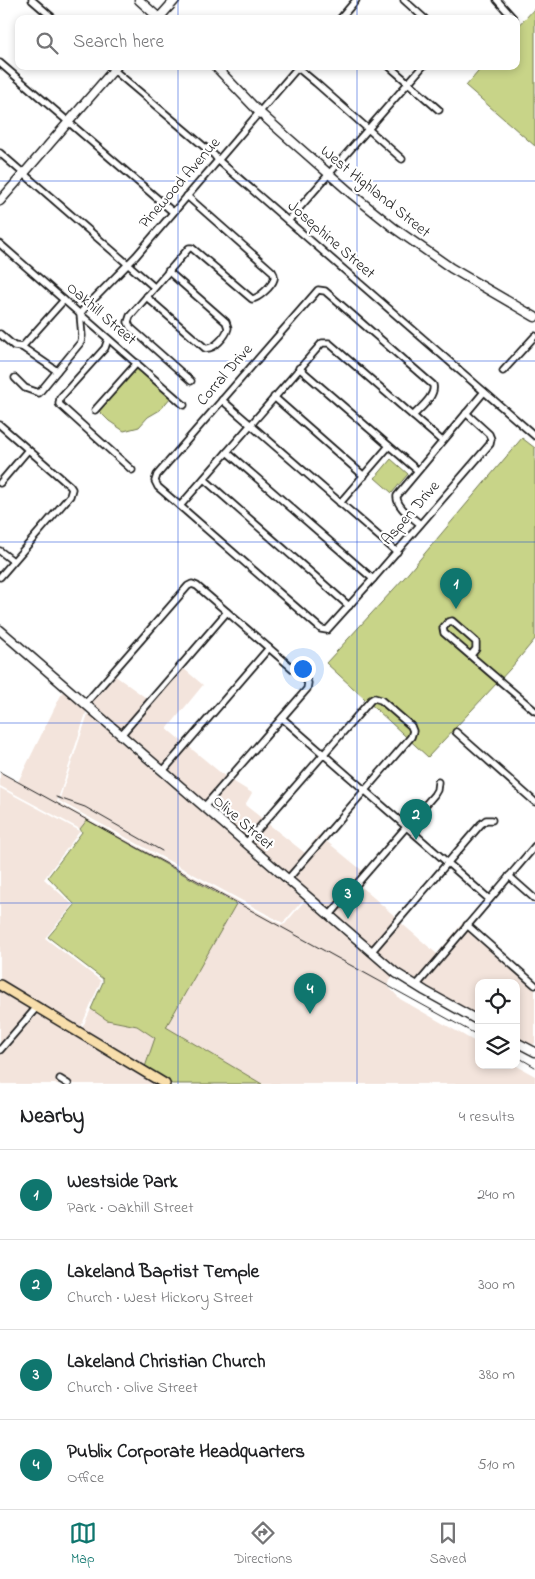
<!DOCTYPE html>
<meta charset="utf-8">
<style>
body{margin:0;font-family:"Indie Flower",sans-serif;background:#f6f6f6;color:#202124}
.controls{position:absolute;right:15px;bottom:15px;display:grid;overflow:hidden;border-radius:10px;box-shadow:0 2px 8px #0003}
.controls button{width:45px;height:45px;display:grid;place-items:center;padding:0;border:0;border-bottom:1px solid #e0e0e0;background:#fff;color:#202124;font:25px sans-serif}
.you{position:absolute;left:302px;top:668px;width:18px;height:18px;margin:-12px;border:4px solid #fff;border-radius:50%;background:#1a73e8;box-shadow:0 0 0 8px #1a73e833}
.badge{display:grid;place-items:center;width:32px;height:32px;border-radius:50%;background:#0f766e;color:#fff;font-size:16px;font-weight:700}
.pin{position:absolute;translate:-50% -41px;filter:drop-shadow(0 1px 2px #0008)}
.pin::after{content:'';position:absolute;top:26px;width:18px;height:15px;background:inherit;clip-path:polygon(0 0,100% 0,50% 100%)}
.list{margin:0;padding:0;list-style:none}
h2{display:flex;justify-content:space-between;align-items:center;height:65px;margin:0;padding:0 20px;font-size:21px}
h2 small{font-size:16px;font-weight:400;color:#757577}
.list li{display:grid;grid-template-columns:32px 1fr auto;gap:15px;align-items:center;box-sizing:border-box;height:90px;padding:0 20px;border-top:1px solid #e0e0e0}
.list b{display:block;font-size:19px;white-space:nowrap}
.list p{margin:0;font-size:16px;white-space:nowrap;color:#757577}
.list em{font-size:16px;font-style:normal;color:#757577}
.icon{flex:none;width:28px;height:28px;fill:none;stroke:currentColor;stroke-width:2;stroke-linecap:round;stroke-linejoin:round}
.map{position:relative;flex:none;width:535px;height:1084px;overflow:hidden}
.search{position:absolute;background:#fff;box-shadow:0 2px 8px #0003;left:15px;right:15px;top:15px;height:55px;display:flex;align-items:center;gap:12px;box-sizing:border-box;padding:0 18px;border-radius:10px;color:#757577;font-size:19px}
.sheet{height:425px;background:#fff}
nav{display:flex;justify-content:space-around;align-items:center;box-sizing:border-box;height:70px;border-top:1px solid #e0e0e0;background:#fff;font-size:14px;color:#757577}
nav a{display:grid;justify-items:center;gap:2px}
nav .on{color:#0f766e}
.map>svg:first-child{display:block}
</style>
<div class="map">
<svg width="535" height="1084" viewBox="0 0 535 1084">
<rect width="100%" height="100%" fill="#fff"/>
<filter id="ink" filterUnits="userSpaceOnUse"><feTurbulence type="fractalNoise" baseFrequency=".02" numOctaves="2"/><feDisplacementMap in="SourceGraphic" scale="10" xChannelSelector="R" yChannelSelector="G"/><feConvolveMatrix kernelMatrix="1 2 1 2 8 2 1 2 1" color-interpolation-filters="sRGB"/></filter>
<g filter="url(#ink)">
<g fill="#f3e4dc">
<polygon points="183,668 203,685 167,729 184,743 163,767 125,735"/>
<polygon points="114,675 149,700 121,732 89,703"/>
<polygon points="64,689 87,710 57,802 282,925 285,924 306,899 394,975 387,985 400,999 479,1044 479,1065 515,1065 535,1076 535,1084 262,1084 165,1027 87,821 80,829 0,786 0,772 18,782"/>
<polygon points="89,711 304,899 283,923 59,801"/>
<polygon points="188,746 227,778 204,804 166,771"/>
<polygon points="231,780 252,793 245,805 264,820 246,840 208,807"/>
<polygon points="0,788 80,831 44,879 73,905 45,938 101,981 80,1029 0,981"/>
<polygon points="267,823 305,853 318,835 321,838 288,876 249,843"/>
<polygon points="325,840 364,872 329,912 291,879"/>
<polygon points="359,885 397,918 371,948 333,915"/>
<polygon points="465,920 467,922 416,982 403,975 374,951 400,922 437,954"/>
<polygon points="467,929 535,988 535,1043 532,1046 516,1037 516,983 479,983 479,1017 420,984"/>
<polygon points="0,988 33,1008 0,1046"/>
<polygon points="91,1009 107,1020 137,1026 155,1038 145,1067 170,1083 169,1084 81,1031"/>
<polygon points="37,1010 160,1084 73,1084 59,1076 56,1080 63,1084 0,1084 0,1054"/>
</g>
<g fill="#c8d488" stroke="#727852">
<polygon points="535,8 535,146 466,86 483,66 516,66 516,29"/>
<polygon points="137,367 171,397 160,410 148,417 139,427 124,431 109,421 98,410"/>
<polygon points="522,438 535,448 535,639 511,668 428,757 326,663 404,578"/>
<polygon points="391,459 408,474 392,493 375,478"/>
<polygon points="87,820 236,904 166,1027 262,1084 172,1084 145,1067 155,1038 137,1026 107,1020 91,1009 103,982 103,979 48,937 75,905 48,877 82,832 80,829"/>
</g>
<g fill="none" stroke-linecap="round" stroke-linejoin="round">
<defs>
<g id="street">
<polyline points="32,0 54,19"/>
<polyline points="404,0 425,19"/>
<polyline points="497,0 514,19"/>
<polyline points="340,19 356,0"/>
<polyline points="0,63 173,212"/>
<polyline points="109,66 214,155 218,160 535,436"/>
<polyline points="389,66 439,110"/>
<polyline points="298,68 316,83 402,159"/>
<polyline points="0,153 154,287"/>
<path d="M187,196L272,271C274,274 275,275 274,279C272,286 259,298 252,299L192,248H189L130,316L128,322L130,327L191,381"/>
<polyline points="288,221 423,66"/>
<polyline points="0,244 184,405"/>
<path d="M147,296L150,300L205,348C214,350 226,336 228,328L226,322L168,271"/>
<polyline points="0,334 14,346 22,347 64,300"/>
<polyline points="108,339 105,348 60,398 59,404 132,470"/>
<polyline points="22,347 57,371"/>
<polyline points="299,368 417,470"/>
<polyline points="503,371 535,336"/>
<polyline points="15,378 25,388 39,393 81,342 82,336 80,314 83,310 136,256 299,66"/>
<polyline points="274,397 364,476"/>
<polyline points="222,400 397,552"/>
<polyline points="95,410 137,363"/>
<path d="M413,416C420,408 436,396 433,385L325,291L318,290L157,475L155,481L158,487L180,506L321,629L327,630L373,579L490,444L491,439L489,434L466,413"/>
<polyline points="0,425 70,486 72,489 70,496 0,577"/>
<polyline points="227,452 373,579"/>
<polyline points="204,479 349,606"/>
<polyline points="0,483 28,450"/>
<polyline points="340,503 389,446"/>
<polyline points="180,506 322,343 329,343 442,441"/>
<path d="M420,524C412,517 396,507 397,496L484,392"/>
<polyline points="0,551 13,561"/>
<polyline points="471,655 476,649 476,642 452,621 448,622 443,628 444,633 535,711"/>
<polyline points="85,704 188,586 192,584 197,586 306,680 308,683 307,689 204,807"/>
<polyline points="282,718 489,899"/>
<polyline points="456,732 535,802"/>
<polyline points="121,735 227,612"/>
<polyline points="163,771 269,648"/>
<polyline points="246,843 371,700 374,698 381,700 411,726 413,731 411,737 288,879"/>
<polyline points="509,876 535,899"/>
<polyline points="329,916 434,795 437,790 438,782"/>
<polyline points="467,925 535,985"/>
<polyline points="371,952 481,824 486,820 492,820"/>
<polyline points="416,986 535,846"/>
<polyline points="0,1050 37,1007"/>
<polyline points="60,1079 68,1084"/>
</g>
<g id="secondary">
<polyline points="139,0 160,19"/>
<polyline points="158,19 175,0"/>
<polyline points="215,66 259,112 287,137 353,195 394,228 451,268 535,317"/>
<polyline points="0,201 117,66"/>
<polyline points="0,630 396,973 425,991 479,1021"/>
<polyline points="516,1042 535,1052"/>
</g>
<polyline id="primary" points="0,985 165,1084"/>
</defs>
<use href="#street" stroke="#1c1c1c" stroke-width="9"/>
<use href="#secondary" stroke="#1c1c1c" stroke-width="11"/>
<use href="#primary" stroke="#1c1c1c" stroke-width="12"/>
<use href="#street" stroke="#fff" stroke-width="5.5"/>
<use href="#secondary" stroke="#fff" stroke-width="8"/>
<use href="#primary" stroke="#f8deab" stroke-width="9"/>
<g stroke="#1c1c1c" stroke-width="1">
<polyline points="0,772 479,1036"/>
<polyline points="56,797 85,807 162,851"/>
<polyline points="516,1056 535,1067"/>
</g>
</g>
</g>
<path fill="none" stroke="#1d4ed8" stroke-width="1" stroke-opacity="0.55" d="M178,0V19M357,0V19M178,66V1084M357,66V1084M0,181H535M0,361H535M0,542H535M0,723H535M0,903H535"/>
<g text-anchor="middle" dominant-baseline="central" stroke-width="4.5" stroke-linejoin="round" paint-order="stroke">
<g font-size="16" fill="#1c1c1c" stroke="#fff">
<text transform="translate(180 183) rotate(-49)">Pinewood Avenue</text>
<text transform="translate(375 192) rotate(39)">West Highland Street</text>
<text transform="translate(331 240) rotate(41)">Josephine Street</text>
<text transform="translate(101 314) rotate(41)">Oakhill Street</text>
<text transform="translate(225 375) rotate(-49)">Corral Drive</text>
<text transform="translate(411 513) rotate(-49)">Aspen Drive</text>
<text transform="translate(243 823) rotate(41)">Olive Street</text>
</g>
</g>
</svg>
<div class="controls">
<button><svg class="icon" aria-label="locate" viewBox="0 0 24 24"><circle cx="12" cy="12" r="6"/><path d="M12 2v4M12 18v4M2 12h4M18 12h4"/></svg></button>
<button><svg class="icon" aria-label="layers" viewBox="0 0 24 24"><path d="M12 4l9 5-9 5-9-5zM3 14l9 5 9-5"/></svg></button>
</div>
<div class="you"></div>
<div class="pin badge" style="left:456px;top:609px">1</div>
<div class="pin badge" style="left:416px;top:840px">2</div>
<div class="pin badge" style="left:348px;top:919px">3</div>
<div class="pin badge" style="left:310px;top:1014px">4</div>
<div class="search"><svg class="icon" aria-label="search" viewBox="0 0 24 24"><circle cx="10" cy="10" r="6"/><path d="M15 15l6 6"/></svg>Search here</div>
</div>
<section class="sheet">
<h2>Nearby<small>4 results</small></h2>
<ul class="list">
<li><span class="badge">1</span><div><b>Westside Park</b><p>Park · Oakhill Street</p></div><em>240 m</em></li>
<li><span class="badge">2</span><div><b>Lakeland Baptist Temple</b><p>Church · West Hickory Street</p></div><em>300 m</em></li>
<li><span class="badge">3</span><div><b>Lakeland Christian Church</b><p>Church · Olive Street</p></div><em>380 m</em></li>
<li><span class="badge">4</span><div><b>Publix Corporate Headquarters</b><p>Office</p></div><em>510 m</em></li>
</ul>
</section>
<nav>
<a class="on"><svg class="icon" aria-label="map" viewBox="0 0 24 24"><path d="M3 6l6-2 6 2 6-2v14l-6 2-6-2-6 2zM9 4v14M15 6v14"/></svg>Map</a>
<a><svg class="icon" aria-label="directions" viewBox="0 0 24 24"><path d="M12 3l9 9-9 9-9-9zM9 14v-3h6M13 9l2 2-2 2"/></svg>Directions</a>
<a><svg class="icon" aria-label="saved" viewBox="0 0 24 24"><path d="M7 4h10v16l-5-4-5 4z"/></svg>Saved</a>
</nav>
